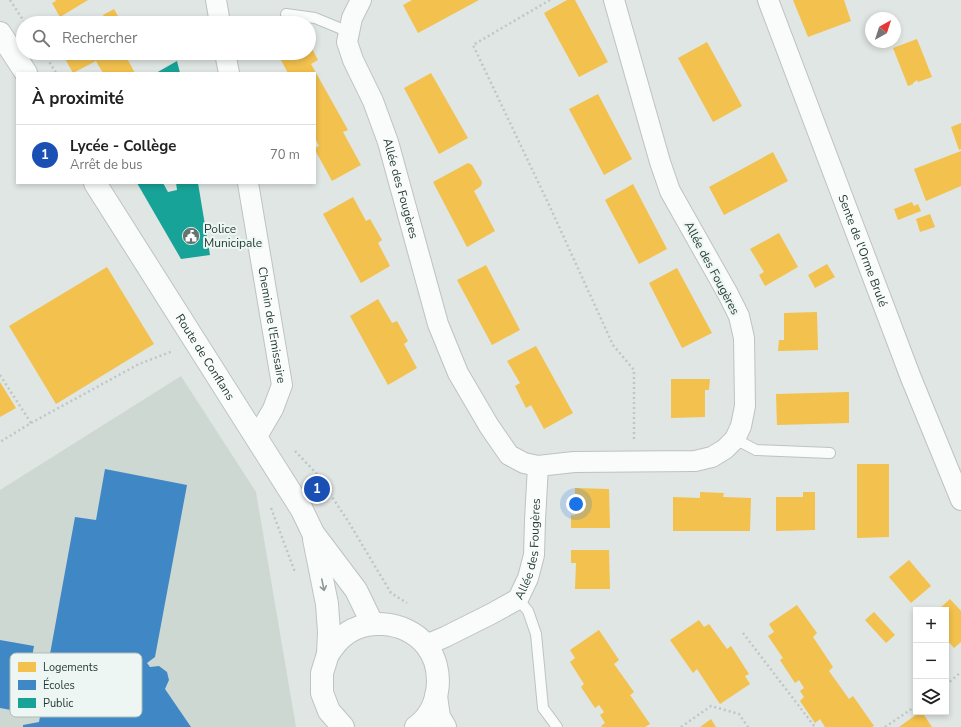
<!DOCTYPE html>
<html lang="fr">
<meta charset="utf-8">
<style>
body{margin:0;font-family:"Nunito Sans",sans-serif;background:#f6f6f6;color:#222}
.controls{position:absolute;right:12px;bottom:12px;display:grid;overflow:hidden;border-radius:0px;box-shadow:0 2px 6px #0003}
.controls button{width:36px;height:36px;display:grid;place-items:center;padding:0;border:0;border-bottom:1px solid #e0e0e0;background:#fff;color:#222;font:20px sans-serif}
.compass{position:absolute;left:865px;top:12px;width:36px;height:36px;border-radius:50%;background:#fff;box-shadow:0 2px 6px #0003;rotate:39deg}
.you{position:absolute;left:576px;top:504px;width:14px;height:14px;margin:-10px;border:3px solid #fff;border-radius:50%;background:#1a73e8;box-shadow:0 0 0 6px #1a73e833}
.badge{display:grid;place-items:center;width:26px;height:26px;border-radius:50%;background:#ea580c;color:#fff;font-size:13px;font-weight:700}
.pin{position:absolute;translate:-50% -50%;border:2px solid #fff;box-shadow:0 1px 4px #0006}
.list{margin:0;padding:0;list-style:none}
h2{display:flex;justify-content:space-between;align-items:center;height:52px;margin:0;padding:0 16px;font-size:17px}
h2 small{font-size:13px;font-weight:400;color:#767676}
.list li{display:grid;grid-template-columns:26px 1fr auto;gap:12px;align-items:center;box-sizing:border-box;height:60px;padding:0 16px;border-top:1px solid #e0e0e0}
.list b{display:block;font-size:15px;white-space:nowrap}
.list p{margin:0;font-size:13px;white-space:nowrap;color:#767676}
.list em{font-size:13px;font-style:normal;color:#767676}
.icon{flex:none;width:22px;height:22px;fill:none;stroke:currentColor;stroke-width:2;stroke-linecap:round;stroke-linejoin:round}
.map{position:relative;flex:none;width:961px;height:727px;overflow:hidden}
.search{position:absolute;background:#fff;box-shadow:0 2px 6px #0003;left:16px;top:16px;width:300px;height:44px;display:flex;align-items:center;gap:10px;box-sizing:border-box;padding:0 14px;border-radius:22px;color:#767676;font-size:15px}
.panel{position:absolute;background:#fff;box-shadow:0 2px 6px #0003;left:16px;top:72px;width:300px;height:112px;border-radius:0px}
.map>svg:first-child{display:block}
</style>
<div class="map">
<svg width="961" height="727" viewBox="0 0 961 727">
<rect width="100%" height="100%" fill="#e0e6e3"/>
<polygon fill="#cdd8d3" points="181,376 256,492 296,727 0,727 0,490"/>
<g fill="#f2c14e">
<polygon points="55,0 88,0 60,17 52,3 56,1"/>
<polygon points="412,0 479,0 418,33 403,5"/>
<polygon points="567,0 575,0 608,62 579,77 544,13"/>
<polygon points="793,0 844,0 851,21 808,37"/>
<polygon points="114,9 119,18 117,20 118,23 108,23 103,15"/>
<polygon points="917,39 932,77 918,82 917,80 913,83 913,84 908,86 893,48"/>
<polygon points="707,42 742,106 713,122 678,58"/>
<polygon points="309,43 318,60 311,64 348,130 343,132 361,165 332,181 315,150 315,148 319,146 315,138 315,73 288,73 277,53 309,53"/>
<polygon points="66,53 124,53 135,73 103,73 96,61 73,73 63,55"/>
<polygon points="431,73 468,138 439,154 404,88"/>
<polygon points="598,94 632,159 604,175 569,109"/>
<polygon points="961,123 961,149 959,150 951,127"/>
<polygon points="961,151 961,186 926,201 914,169"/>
<polygon points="773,152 788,181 724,215 709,187"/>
<polygon points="468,163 472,165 482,182 481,186 474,191 495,231 467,247 433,182"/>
<polygon points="633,184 667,249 639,264 605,200"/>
<polygon points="353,197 366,221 370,219 382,240 378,243 390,266 361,283 323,214"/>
<polygon points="912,202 914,206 918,204 921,211 898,220 894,209"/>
<polygon points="930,214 935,227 920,232 916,219"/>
<polygon points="779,233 798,267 765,286 759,275 764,272 750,249"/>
<polygon points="827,264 835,277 815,288 808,275"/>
<polygon points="486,265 520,330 492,345 457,280"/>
<polygon points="107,267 154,344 56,404 9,326"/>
<polygon points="677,268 712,333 682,348 649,283"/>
<polygon points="378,299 392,323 397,321 408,341 404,344 417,368 388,385 350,316"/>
<polygon points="817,312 818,350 778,351 779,340 784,340 784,313"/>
<polygon points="536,346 573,413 544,429 531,405 526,408 515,386 520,383 507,361"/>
<polygon points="671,379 710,379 709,390 705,390 705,417 671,418"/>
<polygon points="0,382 16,408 0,417"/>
<polygon points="849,392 849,423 777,425 776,394"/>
<polygon points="857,464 889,464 889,537 857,538"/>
<polygon points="575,488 609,489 610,528 571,528 571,515 575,515"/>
<polygon points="700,492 724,493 723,497 751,498 750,531 673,531 673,497 700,498"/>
<polygon points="803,492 815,492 815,530 776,531 776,497 803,497"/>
<polygon points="571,550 609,550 610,589 575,589 576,563 571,563"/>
<polygon points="909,560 931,586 911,603 889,577"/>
<polygon points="950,599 961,611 961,642 954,648 946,639 946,610 938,610"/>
<polygon points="797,605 817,633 813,637 833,667 829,671 849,699 853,696 874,726 872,727 825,727 820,719 815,723 800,701 804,697 800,691 804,688 799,680 795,683 780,660 783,658 768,636 774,632 769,624"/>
<polygon points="874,612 895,635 886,643 865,620"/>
<polygon points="699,620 704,627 709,624 727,649 731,646 749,674 745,676 750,684 720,704 697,669 693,673 670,640"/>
<polygon points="599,630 619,660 614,664 634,692 630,695 650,724 645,727 602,727 601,726 605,723 600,715 604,712 599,705 595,708 581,687 584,684 570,662 575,658 570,650"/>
<polygon points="920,712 922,712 932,727 899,727"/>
<polygon points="711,719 716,727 700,727"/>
</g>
<polygon fill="#3f88c5" points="105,469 187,485 155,657 147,663 150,667 159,666 167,672 169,680 165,689 191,727 23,727 23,725 39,722 42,706 24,703 22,712 0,708 0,640 34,646 31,663 48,665 75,517 96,520"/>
<g fill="#17a398">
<polygon points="177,61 180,73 156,73"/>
<polygon points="137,183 163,183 168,192 177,190 176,183 198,183 210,255 181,259"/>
</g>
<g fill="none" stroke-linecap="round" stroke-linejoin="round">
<defs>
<g id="lane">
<polyline points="286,14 315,18 349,32"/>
<polyline points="735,439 756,450 830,453"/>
<polyline points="518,599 528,611 536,634 543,708 557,727"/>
</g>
<g id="street">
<polyline points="216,0 220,23"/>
<path id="s1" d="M361,0L352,18L347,42L353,60L373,101L388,142L438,324L458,373L489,426L509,455L524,463L538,466L574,462L695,461L712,457L725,449L735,439L741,426L745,406L744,338L739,316L728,294L670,191L660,162L614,0"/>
<path id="s2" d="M768,0L911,378L961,500"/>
<polyline points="225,53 229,73"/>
<path id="s3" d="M248,183L282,385L273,409L256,438"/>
<path id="s4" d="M426,645L445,637L491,614L518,599L528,578L534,555L535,520L538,466"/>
</g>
<g id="secondary">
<polyline points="0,33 26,73"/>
<path id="s5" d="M95,183L302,510L313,533L356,590L372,623"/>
<polyline points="314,539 327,604 329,632 328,654 322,673 322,693 329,711 343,727"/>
<path d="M328,654C331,650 335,644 339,640C362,616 405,620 426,645C445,669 441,709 416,727"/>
<polyline points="436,696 439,717 445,727"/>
</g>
</defs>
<use href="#lane" stroke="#bdc3c0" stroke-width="12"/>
<use href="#street" stroke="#bdc3c0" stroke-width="22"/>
<use href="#secondary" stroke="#bcc4c1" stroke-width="24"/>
<g stroke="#bec7c5" stroke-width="2.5" stroke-dasharray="2 3" stroke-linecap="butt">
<polyline points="10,0 25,23"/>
<polyline points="550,0 473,45 550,207 613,345 634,370 634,439"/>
<polyline points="47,58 56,73"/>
<polyline points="0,375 31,423 0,442"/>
<polyline points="31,423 139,364 173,351"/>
<polyline points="295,451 316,473 348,521 391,593 407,603"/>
<polyline points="271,508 295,572"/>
<polyline points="743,633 815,727"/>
<polyline points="946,685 961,672"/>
<polyline points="681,727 711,706 739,714 748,727"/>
<polyline points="885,727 916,706"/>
</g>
<use href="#lane" stroke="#fafbfb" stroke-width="10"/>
<use href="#street" stroke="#fafbfb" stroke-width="20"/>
<use href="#secondary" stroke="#fafbfb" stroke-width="22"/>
</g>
<defs><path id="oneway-shaft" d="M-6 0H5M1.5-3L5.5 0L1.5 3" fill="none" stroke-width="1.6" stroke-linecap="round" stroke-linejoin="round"/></defs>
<use stroke="#8c9a96" href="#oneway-shaft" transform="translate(323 585) rotate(78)"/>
<defs>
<symbol id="civic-disc" viewBox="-11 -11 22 22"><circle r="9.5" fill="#637570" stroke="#edf6f2"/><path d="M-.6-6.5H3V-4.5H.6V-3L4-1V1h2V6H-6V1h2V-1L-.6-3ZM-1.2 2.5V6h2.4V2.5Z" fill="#fff"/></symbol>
</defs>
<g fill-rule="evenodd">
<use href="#civic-disc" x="181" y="226" width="20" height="20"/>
</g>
<g text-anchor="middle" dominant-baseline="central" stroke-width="4" stroke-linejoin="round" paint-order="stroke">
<g font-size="12" fill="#1f3832" stroke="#edf6f2">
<text stroke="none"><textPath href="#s1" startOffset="201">Allée des Fougères</textPath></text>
<text stroke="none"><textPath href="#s2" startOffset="268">Sente de l'Orme Brulé</textPath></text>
<text transform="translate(712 268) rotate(62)">Allée des Fougères</text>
<text stroke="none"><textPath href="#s3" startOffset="144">Chemin de l'Emissaire</textPath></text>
<text stroke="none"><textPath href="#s5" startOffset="206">Route de Conflans</textPath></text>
<text stroke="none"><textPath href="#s4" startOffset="155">Allée des Fougères</textPath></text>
</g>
<g font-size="12" fill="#1f3832" stroke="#edf6f2" text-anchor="start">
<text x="204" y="229">Police<tspan x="204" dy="14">Municipale</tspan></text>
</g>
</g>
<rect x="10" y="653" width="132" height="64" rx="6" fill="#edf6f2" stroke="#afbdb8" stroke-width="1"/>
<rect x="18" y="662" width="18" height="10" fill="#f2c14e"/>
<rect x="18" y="680" width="18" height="10" fill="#3f88c5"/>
<rect x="18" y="698" width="18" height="10" fill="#17a398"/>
<g font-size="11" fill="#1f3832">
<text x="43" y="671">Logements</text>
<text x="43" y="689">Écoles</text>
<text x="43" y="707">Public</text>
</g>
</svg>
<div class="controls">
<button>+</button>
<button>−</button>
<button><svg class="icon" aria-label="layers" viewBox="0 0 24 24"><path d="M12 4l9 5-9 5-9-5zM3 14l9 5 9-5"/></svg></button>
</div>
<svg class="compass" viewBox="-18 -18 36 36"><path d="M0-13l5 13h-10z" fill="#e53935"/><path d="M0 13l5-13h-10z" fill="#767676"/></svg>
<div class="you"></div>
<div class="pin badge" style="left:317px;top:489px;background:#1a4fb4">1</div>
<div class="search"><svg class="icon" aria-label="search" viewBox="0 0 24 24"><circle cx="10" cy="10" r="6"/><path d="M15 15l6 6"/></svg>Rechercher</div>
<section class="panel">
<h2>À proximité<small></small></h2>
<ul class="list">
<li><span class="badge" style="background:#1a4fb4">1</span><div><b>Lycée - Collège</b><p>Arrêt de bus</p></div><em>70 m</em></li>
</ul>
</section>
</div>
